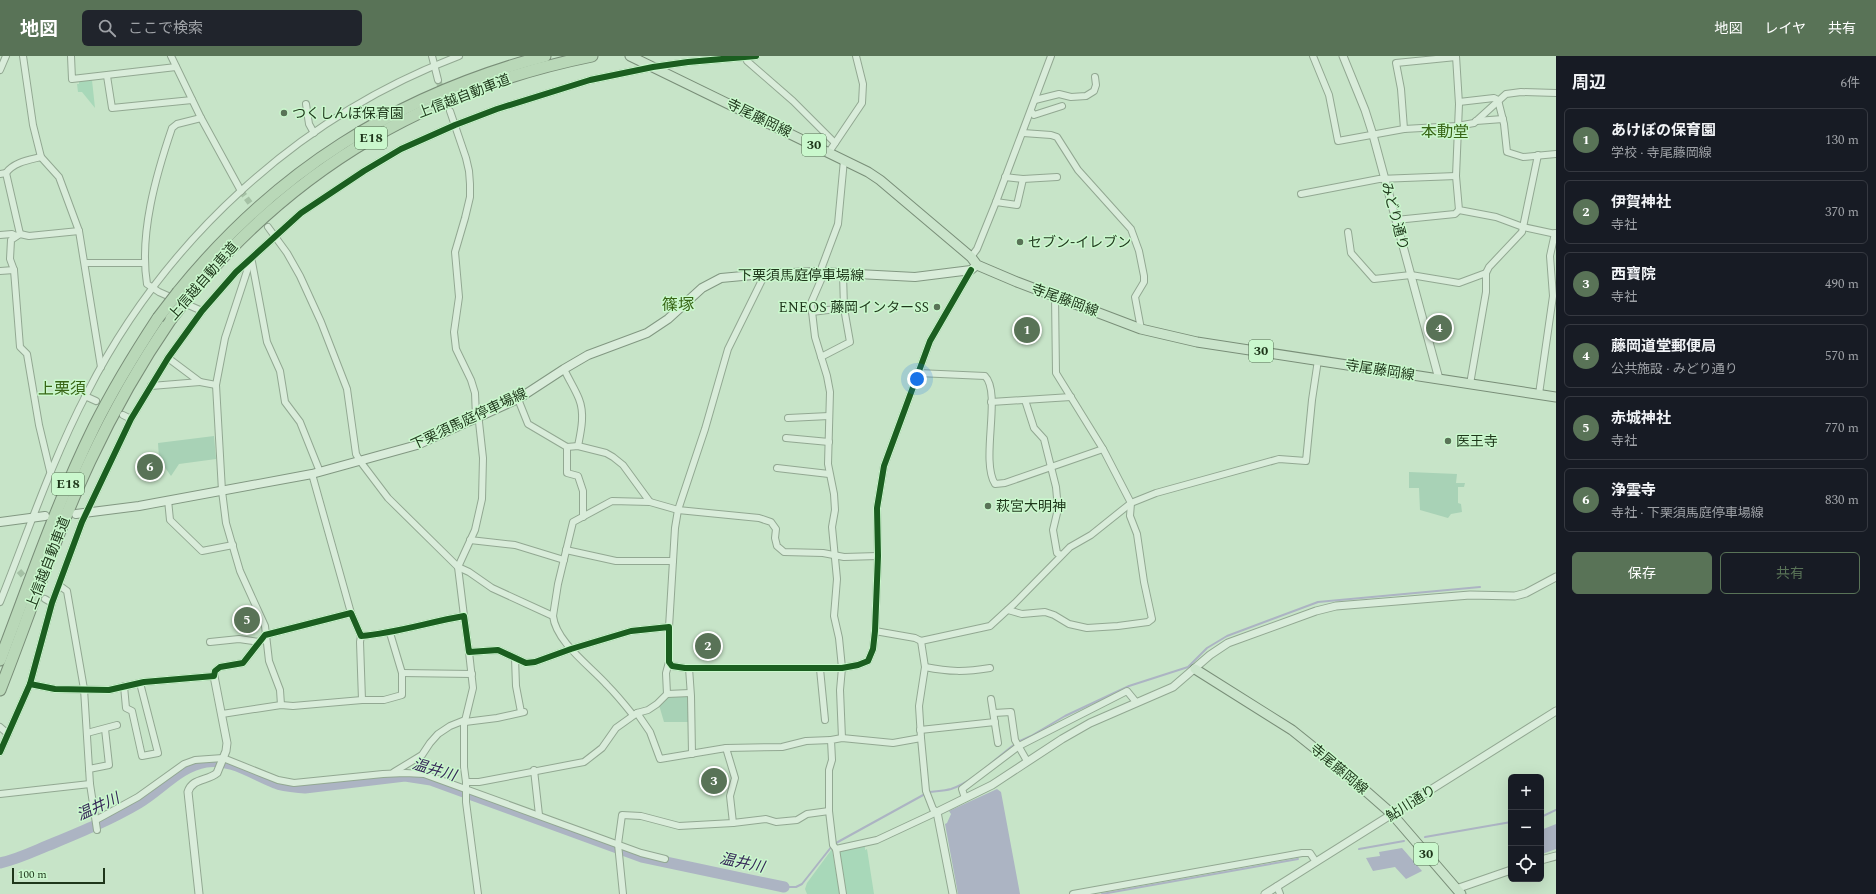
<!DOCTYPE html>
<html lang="ja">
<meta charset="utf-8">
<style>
body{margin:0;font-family:Spectral,"Noto Sans JP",serif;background:#20242c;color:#f1f3f6}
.controls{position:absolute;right:12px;bottom:12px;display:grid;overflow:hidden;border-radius:6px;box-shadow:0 4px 16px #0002}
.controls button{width:36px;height:36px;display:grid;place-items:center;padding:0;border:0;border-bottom:1px solid #363941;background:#171b24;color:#f1f3f6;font:20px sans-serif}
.scale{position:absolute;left:12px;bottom:10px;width:93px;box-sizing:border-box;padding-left:4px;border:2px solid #1e361a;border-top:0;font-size:11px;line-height:14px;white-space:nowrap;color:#1e361a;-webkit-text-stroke:3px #caf8cd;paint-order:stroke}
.you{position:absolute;left:917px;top:323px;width:14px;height:14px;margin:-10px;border:3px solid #fff;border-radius:50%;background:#1a73e8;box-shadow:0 0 0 6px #1a73e833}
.badge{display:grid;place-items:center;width:26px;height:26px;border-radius:50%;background:#597357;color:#fff;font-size:13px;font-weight:700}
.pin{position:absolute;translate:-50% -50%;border:2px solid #fff;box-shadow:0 1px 4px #0006}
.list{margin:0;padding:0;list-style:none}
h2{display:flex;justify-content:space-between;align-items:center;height:52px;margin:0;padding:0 16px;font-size:17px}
h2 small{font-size:13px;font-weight:400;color:#9ea1a6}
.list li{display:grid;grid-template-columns:26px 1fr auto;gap:12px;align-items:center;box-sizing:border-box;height:64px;margin:0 8px 8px;padding:0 8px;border:1px solid #363941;border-radius:6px}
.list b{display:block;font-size:15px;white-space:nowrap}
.list p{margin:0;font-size:13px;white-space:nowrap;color:#9ea1a6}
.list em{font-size:13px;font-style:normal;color:#9ea1a6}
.actions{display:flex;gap:8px;padding:12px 16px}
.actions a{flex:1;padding:9px 0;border:1px solid #597357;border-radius:6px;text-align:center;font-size:14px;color:#597357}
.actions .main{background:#597357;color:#fff}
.icon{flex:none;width:22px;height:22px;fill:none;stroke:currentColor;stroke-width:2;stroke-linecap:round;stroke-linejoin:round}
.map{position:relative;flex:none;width:1556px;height:838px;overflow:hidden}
header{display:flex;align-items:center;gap:24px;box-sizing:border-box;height:56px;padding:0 20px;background:#597357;color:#fff}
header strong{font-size:19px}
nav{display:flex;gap:22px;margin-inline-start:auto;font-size:14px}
.search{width:280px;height:36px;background:#20242c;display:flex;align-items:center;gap:10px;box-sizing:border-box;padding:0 14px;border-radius:6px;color:#9ea1a6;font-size:15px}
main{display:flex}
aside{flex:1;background:#171b24}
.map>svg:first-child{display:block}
</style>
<header>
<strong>地図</strong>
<div class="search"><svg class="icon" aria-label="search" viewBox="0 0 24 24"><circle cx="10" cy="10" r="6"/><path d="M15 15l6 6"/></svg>ここで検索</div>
<nav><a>地図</a><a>レイヤ</a><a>共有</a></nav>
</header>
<main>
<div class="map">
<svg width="1556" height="838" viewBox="0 0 1556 838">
<rect width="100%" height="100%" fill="#c7e4c8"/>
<g fill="#a8d8b9">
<polygon points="92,24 95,52 82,36 78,36 77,28 79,28 79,25"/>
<polygon points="865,790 865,794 867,793 874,838 846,838 839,798 842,794"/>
<polygon points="832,793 840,838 807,838 805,833 807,827"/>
</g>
<g fill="#a8d2b6">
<polygon points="214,380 216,403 179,408 171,420 159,403 158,387"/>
<polygon points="1409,416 1457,418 1456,427 1465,427 1464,431 1458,431 1458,447 1461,448 1462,456 1451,458 1448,462 1420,454 1419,432 1409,432"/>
<polygon points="688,639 689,666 664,666 659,649 667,640"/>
</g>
<g fill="#acb4c3">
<polygon points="997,733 1001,736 1020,838 958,838 945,768 947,767 951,758 949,755"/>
<polygon points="1556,768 1556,793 1542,798 1541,774"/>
<polygon points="1402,792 1422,815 1406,823 1395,811 1373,815 1366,802 1380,800 1379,796"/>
</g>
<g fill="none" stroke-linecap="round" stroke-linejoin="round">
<g stroke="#acb4c3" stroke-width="2">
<polyline points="1020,685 1031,680 1065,660 1129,630 1188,611 1207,592 1227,580 1318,546 1480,531"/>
<path d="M929,736C936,735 944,735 951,733C973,726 996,702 1015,688"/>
<polyline points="1541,761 1556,754"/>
<polyline points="1425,781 1511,766"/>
<polyline points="836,787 925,738"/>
<polyline points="1359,793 1404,785"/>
<polyline points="784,831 796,831 802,828 832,790"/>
<polyline points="1102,838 1298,803"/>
</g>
<path stroke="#acb4c3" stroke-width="11" d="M0,807C19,803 36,794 54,787C83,775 112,763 139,747C161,734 180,710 206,706C230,702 254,719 275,727C284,731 295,731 305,732L405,720L431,724L642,801L784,831"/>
<g stroke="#a5c1a5" stroke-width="6" stroke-dasharray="6 3" stroke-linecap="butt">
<polyline points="438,24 450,55"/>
<polyline points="241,135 256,155"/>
<polyline points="19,515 30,527"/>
</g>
<defs>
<g id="minor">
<polyline points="23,0 33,69 41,101 59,121 79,175 101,311"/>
<polyline points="71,0 72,23 176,11"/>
<polyline points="171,0 201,62 241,135"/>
<polyline points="432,0 438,24"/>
<polyline points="1313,0 1329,39 1338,85 1404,73 1457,70 1474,67 1506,38 1521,36 1556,37"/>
<polyline points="1456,0 1459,48 1456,120 1459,154 1496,161 1523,171 1556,178"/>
<polyline points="747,1 747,5 793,45 835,87"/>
<polyline points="0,14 6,0"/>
<polyline points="107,20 112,52 192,44"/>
<polyline points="1035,44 1059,38 1071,41 1086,40 1094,35 1096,29 1095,21"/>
<polyline points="1459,46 1494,42 1498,44 1504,68 1507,96 1523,101 1556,98"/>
<polyline points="306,48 309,68 314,77"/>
<polyline points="450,55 466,102 469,115 470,128 470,141 465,162 455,196 459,241 454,276 456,293 471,324 475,337 476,361 479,366 483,402 482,443 475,474 458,511 464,560"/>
<polyline points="1031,55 1034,59 1062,50"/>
<path d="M201,62L177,68L172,72C156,119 139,178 147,228L159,236L202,255"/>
<polyline points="1476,65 1503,63"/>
<polyline points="1404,73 1401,33 1396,7 1456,1"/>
<polyline points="1023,77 1051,79 1057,81 1078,114 1131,173 1139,195 1144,220 1144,226 1135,241 1141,273"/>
<polyline points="829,96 862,47 863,28 856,0"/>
<path d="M6,117C14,106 29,104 41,101"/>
<polyline points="0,118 6,117 20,178"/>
<polyline points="1005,121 1023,123 1057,121"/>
<polyline points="1301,138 1379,123 1456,120"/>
<polyline points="996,146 1017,149 1023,123"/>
<polyline points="1396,164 1455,158 1459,154"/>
<path d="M268,171L287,197L300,220L321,266L347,333L356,398L360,405L388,442L458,511L469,516L492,532L553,560C556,586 590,610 607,629C616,638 625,649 633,659"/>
<polyline points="1348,176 1351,197 1374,223 1411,219 1459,227 1486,217"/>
<polyline points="0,179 12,178 16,180"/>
<polyline points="971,201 977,193 996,146 1051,0"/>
<polyline points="251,203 225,282 216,329 222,435 226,467 240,515 265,570 269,605 280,634 281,649"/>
<polyline points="252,206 267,286 280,315 285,346 300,366 320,416"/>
<polyline points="85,207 145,207"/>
<polyline points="0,215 14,214"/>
<polyline points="820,216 838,168 844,104"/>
<polyline points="824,217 811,247 815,281 827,320 830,336 828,408 834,438 835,454 832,471 837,523 834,560 839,582 842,612 840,634 842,682"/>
<polyline points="812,256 844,252"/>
<polyline points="821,301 850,286 844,252 843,218"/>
<polyline points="168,302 200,326 216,329"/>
<path d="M564,313C569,324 575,333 579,343C585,358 581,375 578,390"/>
<path d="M918,317L985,320C1002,337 980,404 995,428L1005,427L1103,393"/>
<polyline points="1470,328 1486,236 1486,217 1489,211 1522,176 1538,99"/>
<polyline points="151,330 200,326"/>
<polyline points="1539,338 1553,240 1550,200 1555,177"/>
<polyline points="85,340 96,345"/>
<polyline points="518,343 528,368 567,391 578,390 606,397 613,401 623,409 650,446 678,454 759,462 771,466 776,473 775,482 777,490 784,496 823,497 844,501 878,500"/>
<polyline points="1025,344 1034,372 1044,383 1056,431 1058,453 1053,474 1057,497 1061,499"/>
<polyline points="991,346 1071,341"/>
<polyline points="123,359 131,363"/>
<polyline points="788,362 829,360"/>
<polyline points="786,382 829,386"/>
<polyline points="567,391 567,417 578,420 583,435 583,461"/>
<polyline points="777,412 829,418"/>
<polyline points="50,415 39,369 27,298 20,291 14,214 10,203 11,184 20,178 29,180 79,175"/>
<polyline points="312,418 351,557"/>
<polyline points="168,444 170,464 202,495 233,489"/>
<polyline points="470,484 515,489 564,504"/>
<polyline points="566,494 616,505 673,505"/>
<polyline points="60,530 67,535 84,633 90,728 97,774"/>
<polyline points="45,543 52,547"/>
<path d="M0,546C28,476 52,404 87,337C164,185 299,60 459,0"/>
<polyline points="1008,554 1022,558 1045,556 1054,559 1069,568 1087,572 1118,570 1148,566 1152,563 1144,526 1137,478 1130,460 1131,447 1103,393 1056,317 1055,240"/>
<polyline points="553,560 558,528 573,466 612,445 650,446"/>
<polyline points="669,571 675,472 678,454 705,373 728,293 765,218"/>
<polyline points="875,575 915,582 921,585 990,570 1015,547 1070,491 1091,479 1131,447 1156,437 1279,403 1306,405 1312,344 1318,304"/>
<polyline points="361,580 360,586 362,644"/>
<polyline points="210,586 239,583 259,586"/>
<polyline points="469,596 473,632 464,669 464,711 466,726 466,746 478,838"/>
<polyline points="515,602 516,630 521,656"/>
<path d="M925,611C950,616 965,616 990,612"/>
<polyline points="689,612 691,640 692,698"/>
<polyline points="820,613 825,664"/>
<polyline points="402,617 472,618"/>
<polyline points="30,628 52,547 82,466 131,363 168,302 202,255 236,216 301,157 364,115 401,93 455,69 497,53 590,24 653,11 688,6 756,0"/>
<polyline points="124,630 126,652 132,655 142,700 158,697 140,627"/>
<polyline points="667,638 690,637"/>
<polyline points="991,643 998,687"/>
<polyline points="637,657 650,676 660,703 726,692 782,691 806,685 831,684"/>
<polyline points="994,657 1011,656 1015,684 1027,705"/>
<polyline points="222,658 281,649 293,650 362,644 384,644 402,639 402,617 390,577"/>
<polyline points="465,666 497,662 524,656"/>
<polyline points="0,671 8,678"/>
<polyline points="920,674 995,666"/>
<polyline points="87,677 117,669"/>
<polyline points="726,692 735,722 730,740 733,767"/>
<path d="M0,696L30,628L55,633L109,634L144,626L214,620L215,615L220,611L243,607L265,579L351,557L361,580C396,577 429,566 464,560L469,596L498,594L526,607L535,606L571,593L631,575L669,571V606L672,610L685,612H842L858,609L868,605L873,593L875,575L878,500L877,452L884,410L930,285L971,214"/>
<polyline points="89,713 109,709 105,673"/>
<polyline points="534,714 539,759"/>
<polyline points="394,716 422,699 430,687 438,678 450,670 465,664"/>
<polyline points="466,726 479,726 584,706 602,692 616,672 637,657 648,654 657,648 667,638 666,617 669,606"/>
<polyline points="0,738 90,728"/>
<polyline points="965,742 962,733 1019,690 1127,635 1136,646"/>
<polyline points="96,764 138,741 184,708 195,704 223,702 278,724 294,727 383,718 405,717 424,718 641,797 665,803"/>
<polyline points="836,793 877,784 937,756 933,753 926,735 921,682 919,650 925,611 921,585"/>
<polyline points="1277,830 1280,838"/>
<polyline points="623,838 618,788 622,759 641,760 679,770 733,767 766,763 776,766 797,764 807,758 829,755"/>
<polyline points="843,838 836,793 833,789 829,755 829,714 832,704 831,684 842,682 893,687 921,682"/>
<polyline points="1073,838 1302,797 1310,797 1316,806"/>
</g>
<g id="tertiary">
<polyline points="1343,0 1365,54 1373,79 1439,323"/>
<polyline points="1541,804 1556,800"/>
<polyline points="1456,833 1511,814"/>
<path d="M199,838L188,736C192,722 208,725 217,717L226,695L227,687L214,620"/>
<polyline points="953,838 937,756 992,729 1062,683 1090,667 1173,631 1210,599 1228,587 1316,555 1336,550 1470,539 1515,540 1526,537 1556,521"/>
<polyline points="1265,838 1556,655"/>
</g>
<g id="secondary">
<polyline points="76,458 139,450 312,418 417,389 518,343 564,313 588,299 647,277 668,263 702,232 721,222 765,218 820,216 915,221 971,214 977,209"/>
<polyline points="0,466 45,460"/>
</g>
<g id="primary">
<polyline points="630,0 868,116 880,124 971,201 977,209 1017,226 1141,273 1197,286 1556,341"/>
<polyline points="1195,613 1292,674 1343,715 1392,758 1461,838"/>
</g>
<g id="motorway">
<path d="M178,236C276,115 395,40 545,0"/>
<path d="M192,236C299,108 430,33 592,0"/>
<path d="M0,604C30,526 57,446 94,371C113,333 135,297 158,262"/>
<path d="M0,634C30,558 55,480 90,405C113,356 140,308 171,263"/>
</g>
</defs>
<use href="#minor" stroke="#92a892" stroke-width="8"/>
<use href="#tertiary" stroke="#92a892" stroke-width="9"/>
<use href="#secondary" stroke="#829882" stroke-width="10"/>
<use href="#primary" stroke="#798e78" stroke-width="11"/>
<use href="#motorway" stroke="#798e78" stroke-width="13"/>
<use href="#minor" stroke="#d9ecda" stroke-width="6"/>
<use href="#tertiary" stroke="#d9ecda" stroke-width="7"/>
<use href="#secondary" stroke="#d9ecda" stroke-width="8"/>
<use href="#primary" stroke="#cae4cb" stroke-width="9"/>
<use href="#motorway" stroke="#b9d8b8" stroke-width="11"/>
<defs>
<g id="motorway-bridge">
<polyline points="158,262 178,236"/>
<polyline points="171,263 192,236"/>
</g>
</defs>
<use href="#motorway-bridge" stroke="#798e78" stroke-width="13" stroke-linecap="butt"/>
<use href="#motorway-bridge" stroke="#b9d8b8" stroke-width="11"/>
<defs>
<g id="cycleway">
<polyline points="30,628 52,547 82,466 131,363 168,302 202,255 236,216 301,157 364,115 401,93 455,69 497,53 590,24 653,11 688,6 756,0"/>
<path d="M0,696L30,628L55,633L109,634L144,626L214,620L215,615L220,611L243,607L265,579L351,557L361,580C396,577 429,566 464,560L469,596L498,594L526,607L535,606L571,593L631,575L669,571V606L672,610L685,612H842L858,609L868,605L873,593L875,575L878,500L877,452L884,410L930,285L971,214"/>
</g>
</defs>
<use href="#cycleway" stroke="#caf8cd" stroke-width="8"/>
<use href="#cycleway" stroke="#1b5e20" stroke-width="6"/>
</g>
<g fill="#597357" stroke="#caf8cd" stroke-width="1.5">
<circle cx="284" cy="57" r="4"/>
<circle cx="1020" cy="186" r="4"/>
<circle cx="937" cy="251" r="4"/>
<circle cx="1448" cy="385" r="4"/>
<circle cx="988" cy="450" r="4"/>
</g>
<g text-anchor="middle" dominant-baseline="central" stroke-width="3" stroke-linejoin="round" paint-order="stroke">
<g fill="#caf8cd" stroke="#527050" stroke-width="1">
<rect x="355" y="71" width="32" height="22" rx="3"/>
<rect x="802" y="78" width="24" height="22" rx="3"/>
<rect x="1249" y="284" width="24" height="22" rx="3"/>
<rect x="52" y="417" width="32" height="22" rx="3"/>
<rect x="1414" y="787" width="24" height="22" rx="3"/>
</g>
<g font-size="13" font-weight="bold" fill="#1e361a">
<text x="371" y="82">E18</text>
<text x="814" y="89">30</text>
<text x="1261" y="295">30</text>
<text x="68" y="428">E18</text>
<text x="1426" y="798">30</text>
</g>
<g font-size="14" fill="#1e361a" stroke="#caf8cd">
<text transform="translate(464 40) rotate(-21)">上信越自動車道</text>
<text transform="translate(759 62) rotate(26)">寺尾藤岡線</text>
<text transform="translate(1395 160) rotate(75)">みどり通り</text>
<text x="801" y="219">下栗須馬庭停車場線</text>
<text transform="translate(203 225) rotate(-49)">上信越自動車道</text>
<text transform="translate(1065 244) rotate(20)">寺尾藤岡線</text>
<text transform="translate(1380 314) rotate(9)">寺尾藤岡線</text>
<text transform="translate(469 363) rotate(-25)">下栗須馬庭停車場線</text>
<text transform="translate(48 507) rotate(-69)">上信越自動車道</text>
<text transform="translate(1339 713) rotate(40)">寺尾藤岡線</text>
<text transform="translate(1411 747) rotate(-32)">鮎川通り</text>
</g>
<g font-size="14" fill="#1e361a" stroke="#caf8cd" text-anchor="start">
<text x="292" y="57">つくしんぼ保育園</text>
<text x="1028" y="186">セブン-イレブン</text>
<text x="929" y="251" text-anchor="end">ENEOS 藤岡インターSS</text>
<text x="1456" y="385">医王寺</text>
<text x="996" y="450">萩宮大明神</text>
</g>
<g font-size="15" font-style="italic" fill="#362758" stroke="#caf8cd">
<text transform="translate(434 714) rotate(16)">温井川</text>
<text transform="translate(98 751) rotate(-25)">温井川</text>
<text transform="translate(742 807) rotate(12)">温井川</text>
</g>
<g font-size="16" fill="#386616" stroke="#caf8cd">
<text x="1445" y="76">本動堂</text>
<text x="678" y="249">篠塚</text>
<text x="62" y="333">上栗須</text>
</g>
</g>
</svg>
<div class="controls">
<button>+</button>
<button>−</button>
<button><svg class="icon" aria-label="locate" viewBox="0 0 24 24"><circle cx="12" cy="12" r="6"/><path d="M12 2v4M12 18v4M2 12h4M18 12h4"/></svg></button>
</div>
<div class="scale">100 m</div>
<div class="you"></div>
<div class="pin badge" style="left:1027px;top:274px">1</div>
<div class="pin badge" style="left:708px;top:590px">2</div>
<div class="pin badge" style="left:714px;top:725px">3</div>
<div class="pin badge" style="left:1439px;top:272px">4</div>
<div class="pin badge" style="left:247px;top:564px">5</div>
<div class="pin badge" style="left:150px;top:411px">6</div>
</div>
<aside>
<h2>周辺<small>6件</small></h2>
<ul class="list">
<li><span class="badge">1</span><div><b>あけぼの保育園</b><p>学校 · 寺尾藤岡線</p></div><em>130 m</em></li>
<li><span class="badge">2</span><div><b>伊賀神社</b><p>寺社</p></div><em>370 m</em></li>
<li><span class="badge">3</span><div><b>西寶院</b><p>寺社</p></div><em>490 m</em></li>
<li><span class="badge">4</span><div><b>藤岡道堂郵便局</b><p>公共施設 · みどり通り</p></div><em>570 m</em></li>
<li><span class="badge">5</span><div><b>赤城神社</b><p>寺社</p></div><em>770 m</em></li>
<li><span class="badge">6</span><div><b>浄雲寺</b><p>寺社 · 下栗須馬庭停車場線</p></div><em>830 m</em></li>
</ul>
<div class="actions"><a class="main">保存</a><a>共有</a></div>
</aside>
</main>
